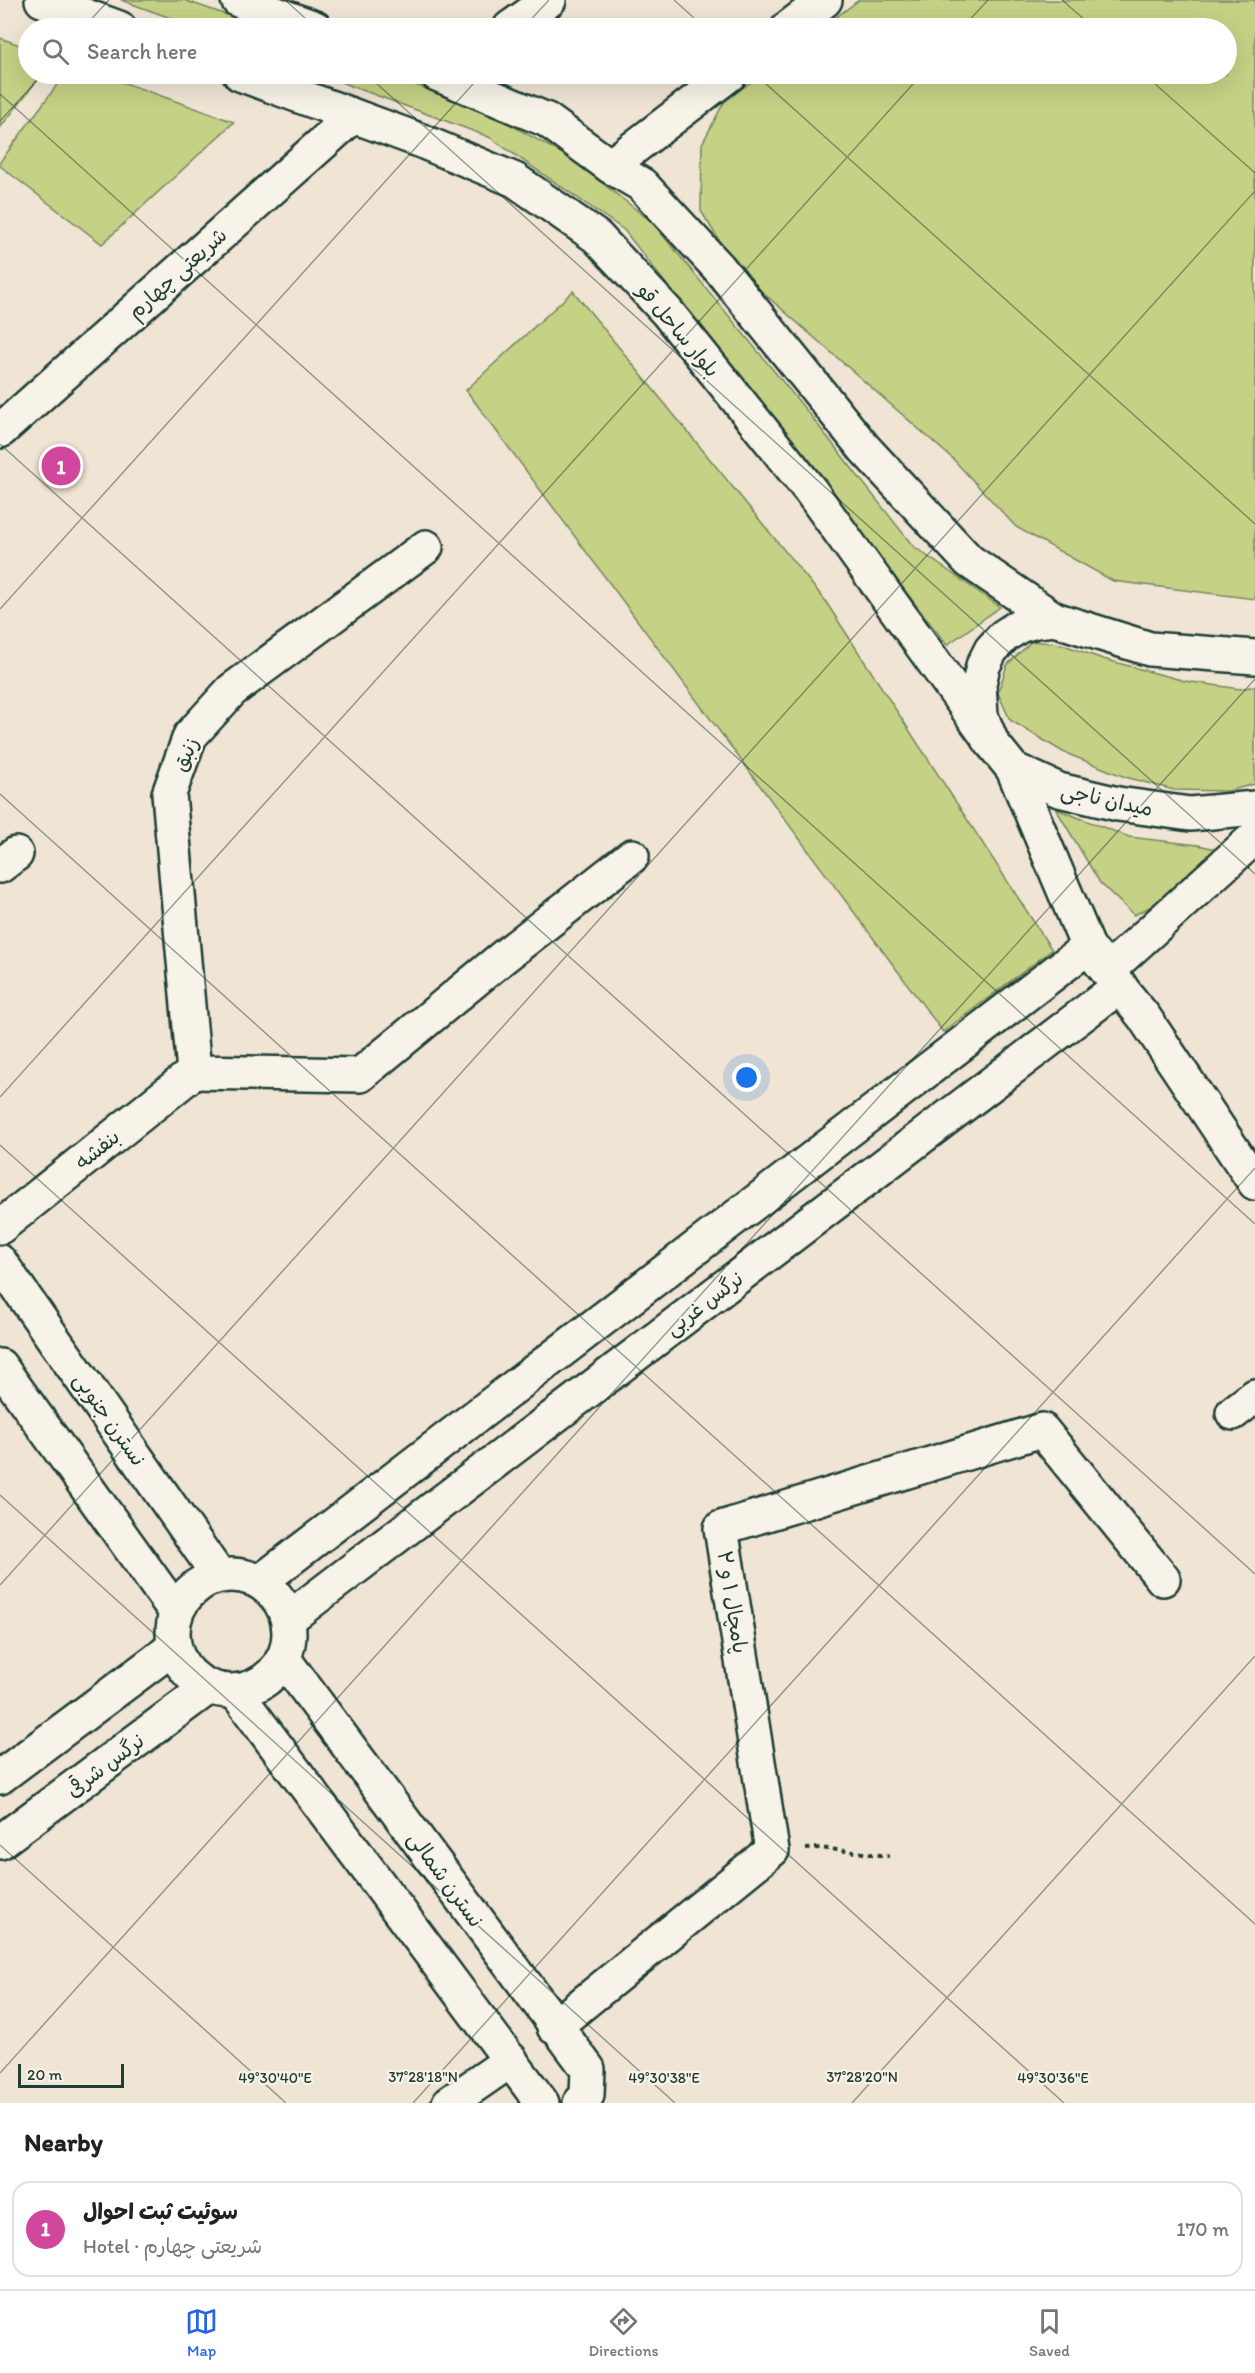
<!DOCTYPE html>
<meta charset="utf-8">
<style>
body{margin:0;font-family:Itim,"Playpen Sans Arabic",sans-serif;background:#f2f2f2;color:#222}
.scale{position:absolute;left:18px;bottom:15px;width:106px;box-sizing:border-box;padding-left:6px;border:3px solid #1f3d34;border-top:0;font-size:16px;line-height:21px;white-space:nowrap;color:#1f3d34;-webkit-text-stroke:4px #f7f3e8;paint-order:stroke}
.you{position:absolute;left:747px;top:1078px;width:21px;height:21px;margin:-15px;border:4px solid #fff;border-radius:50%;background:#1a73e8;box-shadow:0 0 0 9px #1a73e833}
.badge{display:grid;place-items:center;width:39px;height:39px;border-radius:50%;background:#2563eb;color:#fff;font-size:20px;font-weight:700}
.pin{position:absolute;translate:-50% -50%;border:3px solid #fff;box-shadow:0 2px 6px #0006}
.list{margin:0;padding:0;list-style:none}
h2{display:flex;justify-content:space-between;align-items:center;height:78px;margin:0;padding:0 24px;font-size:26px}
h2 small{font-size:20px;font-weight:400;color:#767676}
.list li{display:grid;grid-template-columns:39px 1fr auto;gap:18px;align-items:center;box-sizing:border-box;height:96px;margin:0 12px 12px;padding:0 12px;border:2px solid #e0e0e0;border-radius:18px}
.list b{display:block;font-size:22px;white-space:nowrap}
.list p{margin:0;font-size:20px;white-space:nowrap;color:#767676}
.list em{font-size:20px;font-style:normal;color:#767676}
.icon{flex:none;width:33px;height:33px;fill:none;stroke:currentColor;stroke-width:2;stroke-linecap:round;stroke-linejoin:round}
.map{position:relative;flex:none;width:1255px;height:2103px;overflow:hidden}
.search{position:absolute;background:#fff;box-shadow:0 6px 24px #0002;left:18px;right:18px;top:18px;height:66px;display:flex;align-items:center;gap:15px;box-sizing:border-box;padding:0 21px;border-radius:33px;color:#767676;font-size:22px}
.sheet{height:186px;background:#fff}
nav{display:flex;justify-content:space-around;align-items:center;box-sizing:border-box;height:84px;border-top:2px solid #e0e0e0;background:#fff;font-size:16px;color:#767676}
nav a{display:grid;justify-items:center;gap:3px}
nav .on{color:#2563eb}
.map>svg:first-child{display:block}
</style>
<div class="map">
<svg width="1255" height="2103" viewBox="0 0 1255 2103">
<rect width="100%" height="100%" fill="#f0e4d4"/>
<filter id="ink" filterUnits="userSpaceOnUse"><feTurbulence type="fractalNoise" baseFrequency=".0167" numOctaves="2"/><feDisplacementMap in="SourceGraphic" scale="12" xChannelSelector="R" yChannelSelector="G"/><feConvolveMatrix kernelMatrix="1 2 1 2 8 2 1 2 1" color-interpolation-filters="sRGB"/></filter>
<g filter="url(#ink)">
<g fill="#c5d185" stroke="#72875c" stroke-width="1.5">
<polygon points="121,0 184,0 264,28 198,28"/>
<polygon points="859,0 1255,0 1255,599 1113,581 1016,527 953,459 738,271 701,211 702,144 724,102 762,74 1226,74 1226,28 822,28"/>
<polygon points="0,38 28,48 28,74 42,74 0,128"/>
<polygon points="65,74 100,74 234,122 102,244 0,166 0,162"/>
<polygon points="319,74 386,74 486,111 570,158 652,222 810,415 913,546 1000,607 947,645 624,230 489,137"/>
<polygon points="573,291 824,599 1052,950 943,1032 466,390"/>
<polygon points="1032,641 1061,644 1103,659 1185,681 1240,689 1255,686 1255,784 1228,791 1174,790 1125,777 1063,752 1010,720 998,693 1007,665"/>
<path d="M1056,809L1129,837L1198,845L1225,851C1201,878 1166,899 1134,915L1100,883Z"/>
</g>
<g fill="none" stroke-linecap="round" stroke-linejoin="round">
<defs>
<g id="minor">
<polyline points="510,28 549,0"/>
<polyline points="788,28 825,0"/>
<polyline points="610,166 730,74"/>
<polyline points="0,431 353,116"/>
<polyline points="1013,769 1088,947 1144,1017 1255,1183"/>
<polyline points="0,866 16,854"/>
<polyline points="1107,971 1255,837"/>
<polyline points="194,1072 169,794 190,736 232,690 426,547"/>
<polyline points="194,1072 360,1075 502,958 632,856"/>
<polyline points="0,1227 194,1072"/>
<polyline points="0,1262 219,1576"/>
<polyline points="0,1366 176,1612"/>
<polyline points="1233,1413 1255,1396"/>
<circle cx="231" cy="1633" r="58"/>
<polyline points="260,1582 1088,947"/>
<polyline points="288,1619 1120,986"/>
<polyline points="283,1658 588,2069 587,2095 580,2103"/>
<polyline points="235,1691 542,2103"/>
<polyline points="0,1777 174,1647"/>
<polyline points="0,1842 209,1687"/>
<polyline points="554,2027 772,1850 721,1528 1042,1430 1163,1579"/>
<polyline points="449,2103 511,2060"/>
</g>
<g id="secondary">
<polyline points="42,0 119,28"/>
<polyline points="238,0 315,28"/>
<polyline points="240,74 419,140 515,180 597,237 667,312 810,490 992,743"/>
<polyline points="437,74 547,120 610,166 642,185 719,268 864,448 969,561 1054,619"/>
<polyline points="1255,657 1150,649 1054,619 1036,621 1019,626 1004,636 991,650 983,666 979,684 981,716 992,743 1013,769 1059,790 1118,804 1190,814 1255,808"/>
</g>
</defs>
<use href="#minor" stroke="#1f3d34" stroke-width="38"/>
<use href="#secondary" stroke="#1f3d34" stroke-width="38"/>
<polyline stroke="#1f3d34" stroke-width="4" stroke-dasharray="4.5 4.5" stroke-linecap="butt" points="806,1849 820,1848 889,1856"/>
<use href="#minor" stroke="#f7f3e8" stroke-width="33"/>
<use href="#secondary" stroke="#f7f3e8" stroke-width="33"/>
</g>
</g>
<path fill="none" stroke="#1f3d34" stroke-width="1.5" stroke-opacity="0.45" d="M285,0L316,28M674,0L705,28M1062,0L1094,28M83,28L109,0M523,28L549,0M962,28L988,0M366,74L1255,874M755,74L1255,524M1144,74L1255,173M0,94L1255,1224M0,121L43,74M0,444L1255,1574M0,609L482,74M0,794L1255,1924M0,1097L922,74M0,1145L1064,2103M0,1495L675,2103M0,1585L1255,191M0,1845L286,2103M0,2073L1255,679M413,2103L1255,1168M852,2103L1255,1656"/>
<g text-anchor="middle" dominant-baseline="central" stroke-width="4.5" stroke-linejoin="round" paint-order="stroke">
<g font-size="21" fill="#1f3d34" stroke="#f7f3e8">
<text transform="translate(177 273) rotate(-42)">شریعتی چهارم</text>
<text transform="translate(679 330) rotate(50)">بلوار ساحل قو</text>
<text transform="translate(185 754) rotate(-66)">زنبق</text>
<text transform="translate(1107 799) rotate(12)">میدان ناجی</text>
<text transform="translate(97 1149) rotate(-39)">بنفشه</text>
<text transform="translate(704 1303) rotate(-37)">نرگس غربی</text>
<text transform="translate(110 1419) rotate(55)">نسترن جنوبی</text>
<text transform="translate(733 1602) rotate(81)">پامچال ۱ و ۲</text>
<text transform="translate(105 1765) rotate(-37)">نرگس شرقی</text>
<text transform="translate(446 1879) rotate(54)">نسترن شمالی</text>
</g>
</g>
<g font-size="15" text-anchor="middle" fill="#1f3d34" stroke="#f7f3e8" stroke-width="4.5" stroke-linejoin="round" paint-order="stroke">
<text x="423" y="2082">37°28'18"N</text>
<text x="862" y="2082">37°28'20"N</text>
<text x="275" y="2083">49°30'40"E</text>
<text x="664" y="2083">49°30'38"E</text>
<text x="1053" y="2083">49°30'36"E</text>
</g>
</svg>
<div class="scale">20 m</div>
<div class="you"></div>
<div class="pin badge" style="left:61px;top:466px;background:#d1479c">1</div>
<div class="search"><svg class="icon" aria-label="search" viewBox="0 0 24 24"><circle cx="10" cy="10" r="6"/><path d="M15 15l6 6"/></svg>Search here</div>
</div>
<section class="sheet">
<h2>Nearby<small></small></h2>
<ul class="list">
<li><span class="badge" style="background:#d1479c">1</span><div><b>سوئیت ثبت احوال</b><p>Hotel · شریعتی چهارم</p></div><em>170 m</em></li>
</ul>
</section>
<nav>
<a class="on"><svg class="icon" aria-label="map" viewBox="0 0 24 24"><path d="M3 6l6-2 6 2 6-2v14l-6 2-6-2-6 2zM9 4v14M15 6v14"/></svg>Map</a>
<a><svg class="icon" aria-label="directions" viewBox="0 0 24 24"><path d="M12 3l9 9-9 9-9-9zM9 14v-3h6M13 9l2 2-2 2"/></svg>Directions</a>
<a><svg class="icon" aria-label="saved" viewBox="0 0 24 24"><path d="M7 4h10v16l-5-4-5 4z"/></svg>Saved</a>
</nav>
